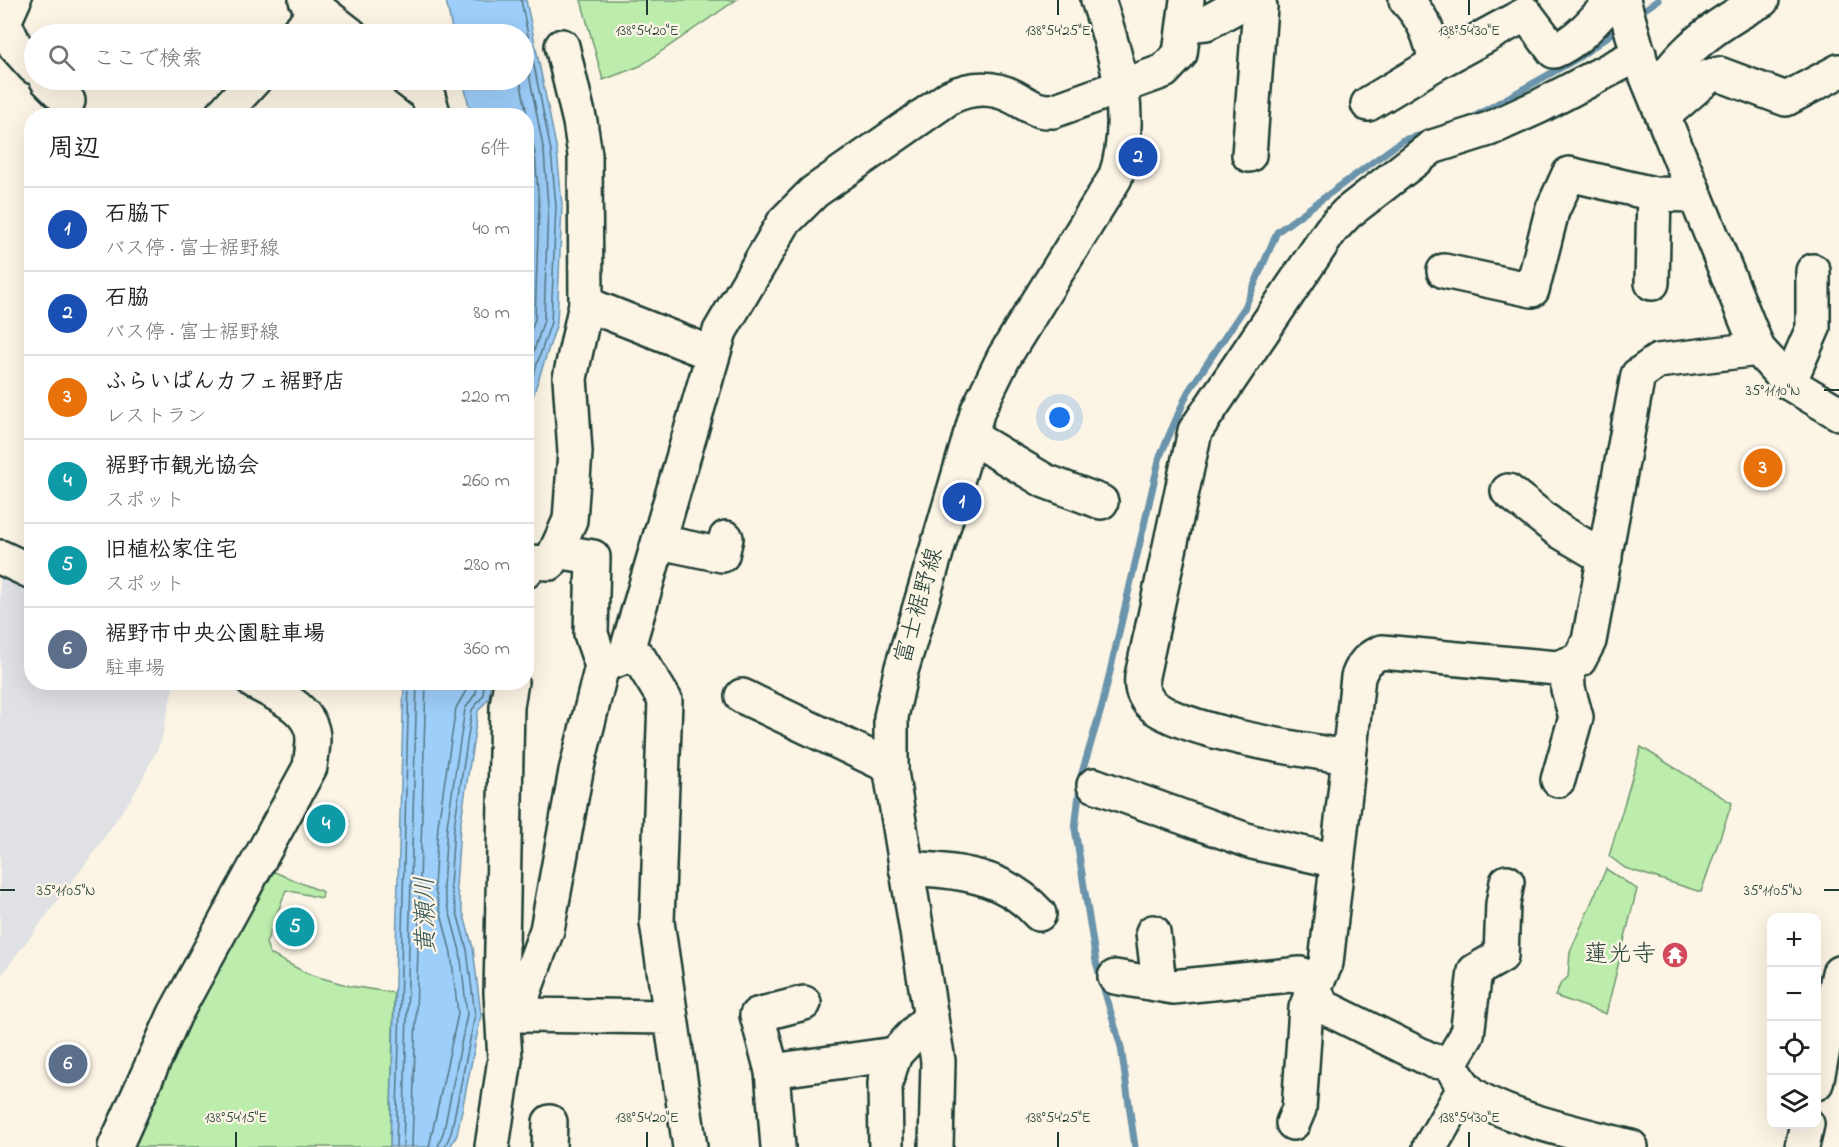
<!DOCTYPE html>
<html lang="ja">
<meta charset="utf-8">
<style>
body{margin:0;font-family:"Indie Flower","Klee One",sans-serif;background:#f2f2f2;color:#202124}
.controls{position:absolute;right:18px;bottom:18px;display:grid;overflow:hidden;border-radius:12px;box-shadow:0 6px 24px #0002}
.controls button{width:54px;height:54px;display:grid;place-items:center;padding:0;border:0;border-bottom:2px solid #e0e0e0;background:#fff;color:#202124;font:30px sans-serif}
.you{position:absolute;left:1060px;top:418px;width:21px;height:21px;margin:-15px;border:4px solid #fff;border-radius:50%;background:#1a73e8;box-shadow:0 0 0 9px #1a73e833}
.badge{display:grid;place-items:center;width:39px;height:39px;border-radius:50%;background:#d1495b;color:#fff;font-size:20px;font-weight:700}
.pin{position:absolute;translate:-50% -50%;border:3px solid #fff;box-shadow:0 2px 6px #0006}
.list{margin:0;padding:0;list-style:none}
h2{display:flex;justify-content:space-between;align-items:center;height:78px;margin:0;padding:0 24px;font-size:26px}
h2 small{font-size:20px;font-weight:400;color:#757577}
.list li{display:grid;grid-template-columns:39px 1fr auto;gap:18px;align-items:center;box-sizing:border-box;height:84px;padding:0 24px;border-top:2px solid #e0e0e0}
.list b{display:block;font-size:22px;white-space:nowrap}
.list p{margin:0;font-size:20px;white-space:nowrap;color:#757577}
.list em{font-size:20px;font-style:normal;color:#757577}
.icon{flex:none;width:33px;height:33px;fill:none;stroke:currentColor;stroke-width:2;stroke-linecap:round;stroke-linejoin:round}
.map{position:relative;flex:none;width:1839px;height:1147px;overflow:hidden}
.search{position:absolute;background:#fff;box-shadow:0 6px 24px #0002;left:24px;top:24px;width:510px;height:66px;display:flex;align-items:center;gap:15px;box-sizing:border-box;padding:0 21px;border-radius:33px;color:#757577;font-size:22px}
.panel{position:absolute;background:#fff;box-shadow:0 6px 24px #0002;left:24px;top:108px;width:510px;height:582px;border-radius:24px}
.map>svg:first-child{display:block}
</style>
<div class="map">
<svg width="1839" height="1147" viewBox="0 0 1839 1147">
<rect width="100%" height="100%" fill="#fcf5e5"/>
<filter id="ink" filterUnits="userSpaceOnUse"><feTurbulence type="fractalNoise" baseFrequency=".0167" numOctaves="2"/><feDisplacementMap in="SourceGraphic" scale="12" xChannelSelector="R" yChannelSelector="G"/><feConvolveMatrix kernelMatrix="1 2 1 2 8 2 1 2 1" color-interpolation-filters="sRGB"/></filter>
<g filter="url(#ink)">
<polygon fill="#dfe1e4" points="0,567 31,583 32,682 174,683 161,742 136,791 90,858 0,977"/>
<g fill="#bcedac" stroke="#6e9570" stroke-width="1.5">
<polygon points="581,0 736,0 640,66 603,80"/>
<polygon points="1641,747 1732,803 1701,892 1625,868 1609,856"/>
<polygon points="267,869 323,892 322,898 286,890 266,943 270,954 308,974 350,986 394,993 390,1147 130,1147 226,940"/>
<polygon points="1606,869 1637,889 1606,1014 1555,996 1561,983 1568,977 1570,952"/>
</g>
<g fill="#9ecefa" stroke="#6b94ab" stroke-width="1.5">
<polygon points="446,0 526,0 557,151 562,205 557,323 527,414 526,116 471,115 463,80 524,80 524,34 453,34"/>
<polygon points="404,683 490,683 489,698 478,711 460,827 456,887 473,948 481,1015 457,1135 450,1147 390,1147"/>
</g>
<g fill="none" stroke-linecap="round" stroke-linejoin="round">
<g stroke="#527783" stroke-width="1.5">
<polyline points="521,0 551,151 556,206 551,322 526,397"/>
<polyline points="524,48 544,152 548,206 544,320 526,375"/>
<polyline points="520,80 535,154 539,206 535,319 526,345"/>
<polyline points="396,1147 409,682"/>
<polyline points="403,1147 417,682"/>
<polyline points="412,1147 426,682"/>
<polyline points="429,1147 458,1014 451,953 434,886 438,825 456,708 467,689 468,682"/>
<polyline points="438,1147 444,1130 467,1014 460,951 443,888 447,826 465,709 476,693 477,682"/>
<polyline points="445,1147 451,1133 475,1015 467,950 450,886 454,827 472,710 483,696 484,682"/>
</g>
<g stroke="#6b94ab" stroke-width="7">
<polyline points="1638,14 1658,0"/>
<polyline points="1470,119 1578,58 1622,26"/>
<polyline points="1135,1147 1121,1047 1096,962 1075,829 1081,776 1102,706 1160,456 1188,392 1245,307 1277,232 1403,140 1426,134"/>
</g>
<defs>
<g id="minor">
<polyline points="14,0 4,22 15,46 34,67"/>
<polyline points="306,0 350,34"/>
<path d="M1406,0C1424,19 1431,37 1436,63"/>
<polyline points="1623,0 1640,60 1758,349 1789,383 1839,413"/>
<polyline points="1185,25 1206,23 1248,0"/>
<polyline points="296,34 319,10"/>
<polyline points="562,46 580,122 585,155 586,304"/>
<polyline points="47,80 68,101"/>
<polyline points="407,80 428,96 434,116"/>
<path d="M1652,88C1665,78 1673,66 1685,54C1705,33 1736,14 1762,0"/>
<path d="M1368,104L1436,63L1526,14L1554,51C1579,41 1595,19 1613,0"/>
<polyline points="221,116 254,80"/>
<polyline points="1663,116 1708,77 1719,74 1786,99 1839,71"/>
<polyline points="1249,155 1260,7 1249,0"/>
<polyline points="1444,271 1532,290 1552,211 1569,174 1654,194 1695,195"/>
<polyline points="1652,283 1654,194"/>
<polyline points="1789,383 1813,328 1813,271"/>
<polyline points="970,436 1045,481 1101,502"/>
<polyline points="1508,491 1558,530 1605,558"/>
<polyline points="660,542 722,555 726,538"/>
<polyline points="556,551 570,520 575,452 570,378 586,304 713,354"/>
<polyline points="0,557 32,572"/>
<polyline points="526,571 528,562 550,563 556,551 593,557 591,634 602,666"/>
<path d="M625,657L720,331L784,222L814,192L950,97C972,87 992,86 1014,97C1029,105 1036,112 1053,111L1164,71L1180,54L1187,0"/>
<polyline points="742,696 891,767"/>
<path d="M1349,757C1309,751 1173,731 1149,702C1142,693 1141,687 1142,676L1195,431L1331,230L1347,213L1432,147L1489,129L1540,106L1639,54"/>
<polyline points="1558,780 1576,717 1568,689 1567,666"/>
<polyline points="1094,785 1252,842 1337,861"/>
<path d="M906,868C958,871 1003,874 1039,914"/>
<path d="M1507,882L1503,904L1501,956L1475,971L1467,1035L1450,1063L1433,1061L1322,1006L1314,988L1326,963L1358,677C1363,664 1368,657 1382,652L1557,668L1579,660L1589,641L1638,375L1658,361L1758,349"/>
<polyline points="1153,932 1159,983"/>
<polyline points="1115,977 1173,987 1300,974 1314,988 1306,1008 1299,1109 1293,1123"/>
<polyline points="670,1017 521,1015 524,992 547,930 576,771 602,666 625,657 639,658 665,700 657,922 690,1147"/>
<path d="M1450,1063C1454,1071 1459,1080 1465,1087C1490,1116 1591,1136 1631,1147"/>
<polyline points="772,1071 895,1054"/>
<path d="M115,1147L175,1014L310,767C311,758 313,748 313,739C313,709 276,694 254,682"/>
<polyline points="492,1147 505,1059 501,993 507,706 511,682"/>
<polyline points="549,1147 550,1122"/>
<polyline points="778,1147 772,1071 757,1015 804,1003"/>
<polyline points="886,1147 885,1083 895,1054 931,1016"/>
<polyline points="1430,1147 1465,1087"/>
</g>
<g id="major">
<polyline points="1816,1083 1839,973"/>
<path d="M936,1147L938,1061L891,772V717L901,671L978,410L1004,357L1115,178C1136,119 1117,57 1098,0"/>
<polyline points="1802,1147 1807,1124"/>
</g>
</defs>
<use href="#minor" stroke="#1f3d34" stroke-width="38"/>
<use href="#major" stroke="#1f3d34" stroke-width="38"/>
<use href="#minor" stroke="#fcf5e5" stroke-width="33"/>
<use href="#major" stroke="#fcf5e5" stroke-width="33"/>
</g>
</g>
<path fill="none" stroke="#1f3d34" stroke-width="2" d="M647,0V15M1058,0V15M1469,0V15M1824,390H1839M0,890H15M1824,890H1839M236,1132V1147M647,1132V1147M1058,1132V1147M1469,1132V1147"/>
<defs>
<symbol id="temple-disc" viewBox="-11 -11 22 22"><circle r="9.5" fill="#d1495b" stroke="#fcf5e5"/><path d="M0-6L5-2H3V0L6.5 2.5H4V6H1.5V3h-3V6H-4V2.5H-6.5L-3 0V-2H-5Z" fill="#fff"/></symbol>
</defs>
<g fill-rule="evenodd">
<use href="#temple-disc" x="1660" y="940" width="30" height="30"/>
</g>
<g text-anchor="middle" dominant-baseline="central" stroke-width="4.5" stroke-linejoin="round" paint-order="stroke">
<g font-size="24" fill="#1f3d34" stroke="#fcf5e5">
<text transform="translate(920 606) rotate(-74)">富士裾野線</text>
</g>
<g font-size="24" fill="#1f3d34" stroke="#fcf5e5" text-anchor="end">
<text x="1656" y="955">蓮光寺</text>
</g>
<g font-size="26" font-style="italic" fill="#385a5c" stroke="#fcf5e5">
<text transform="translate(427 915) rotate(-91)">黄瀬川</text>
</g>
</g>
<g font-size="15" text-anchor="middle" fill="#1f3d34" stroke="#fcf5e5" stroke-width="4.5" stroke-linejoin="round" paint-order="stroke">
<text x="647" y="35">138°54'20"E</text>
<text x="1058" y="35">138°54'25"E</text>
<text x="1469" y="35">138°54'30"E</text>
<text x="1773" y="395">35°11'10"N</text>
<text x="66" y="895">35°11'05"N</text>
<text x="1773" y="895">35°11'05"N</text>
<text x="236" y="1122">138°54'15"E</text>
<text x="647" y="1122">138°54'20"E</text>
<text x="1058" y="1122">138°54'25"E</text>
<text x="1469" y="1122">138°54'30"E</text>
</g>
</svg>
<div class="controls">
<button>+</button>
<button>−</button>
<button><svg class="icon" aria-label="locate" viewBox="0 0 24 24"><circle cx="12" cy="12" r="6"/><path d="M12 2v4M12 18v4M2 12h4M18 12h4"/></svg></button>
<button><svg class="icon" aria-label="layers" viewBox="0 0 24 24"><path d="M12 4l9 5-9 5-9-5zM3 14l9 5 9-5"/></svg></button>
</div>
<div class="you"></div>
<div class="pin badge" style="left:962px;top:502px;background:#1a4fb4">1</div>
<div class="pin badge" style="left:1138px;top:157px;background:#1a4fb4">2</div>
<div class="pin badge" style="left:1763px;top:468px;background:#e8710a">3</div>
<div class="pin badge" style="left:326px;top:824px;background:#0f9aa8">4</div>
<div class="pin badge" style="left:295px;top:927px;background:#0f9aa8">5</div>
<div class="pin badge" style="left:68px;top:1064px;background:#5c6f8a">6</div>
<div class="search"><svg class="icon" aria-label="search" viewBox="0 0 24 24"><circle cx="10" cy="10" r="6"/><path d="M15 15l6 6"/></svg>ここで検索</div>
<section class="panel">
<h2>周辺<small>6件</small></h2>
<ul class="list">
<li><span class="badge" style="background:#1a4fb4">1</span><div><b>石脇下</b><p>バス停 · 富士裾野線</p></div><em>40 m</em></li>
<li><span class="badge" style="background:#1a4fb4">2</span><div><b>石脇</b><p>バス停 · 富士裾野線</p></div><em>80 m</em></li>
<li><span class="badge" style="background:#e8710a">3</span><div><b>ふらいぱんカフェ裾野店</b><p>レストラン</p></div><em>220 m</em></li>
<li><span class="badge" style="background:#0f9aa8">4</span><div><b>裾野市観光協会</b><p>スポット</p></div><em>260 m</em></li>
<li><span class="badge" style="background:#0f9aa8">5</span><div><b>旧植松家住宅</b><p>スポット</p></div><em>280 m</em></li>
<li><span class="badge" style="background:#5c6f8a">6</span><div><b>裾野市中央公園駐車場</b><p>駐車場</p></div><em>360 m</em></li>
</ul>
</section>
</div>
